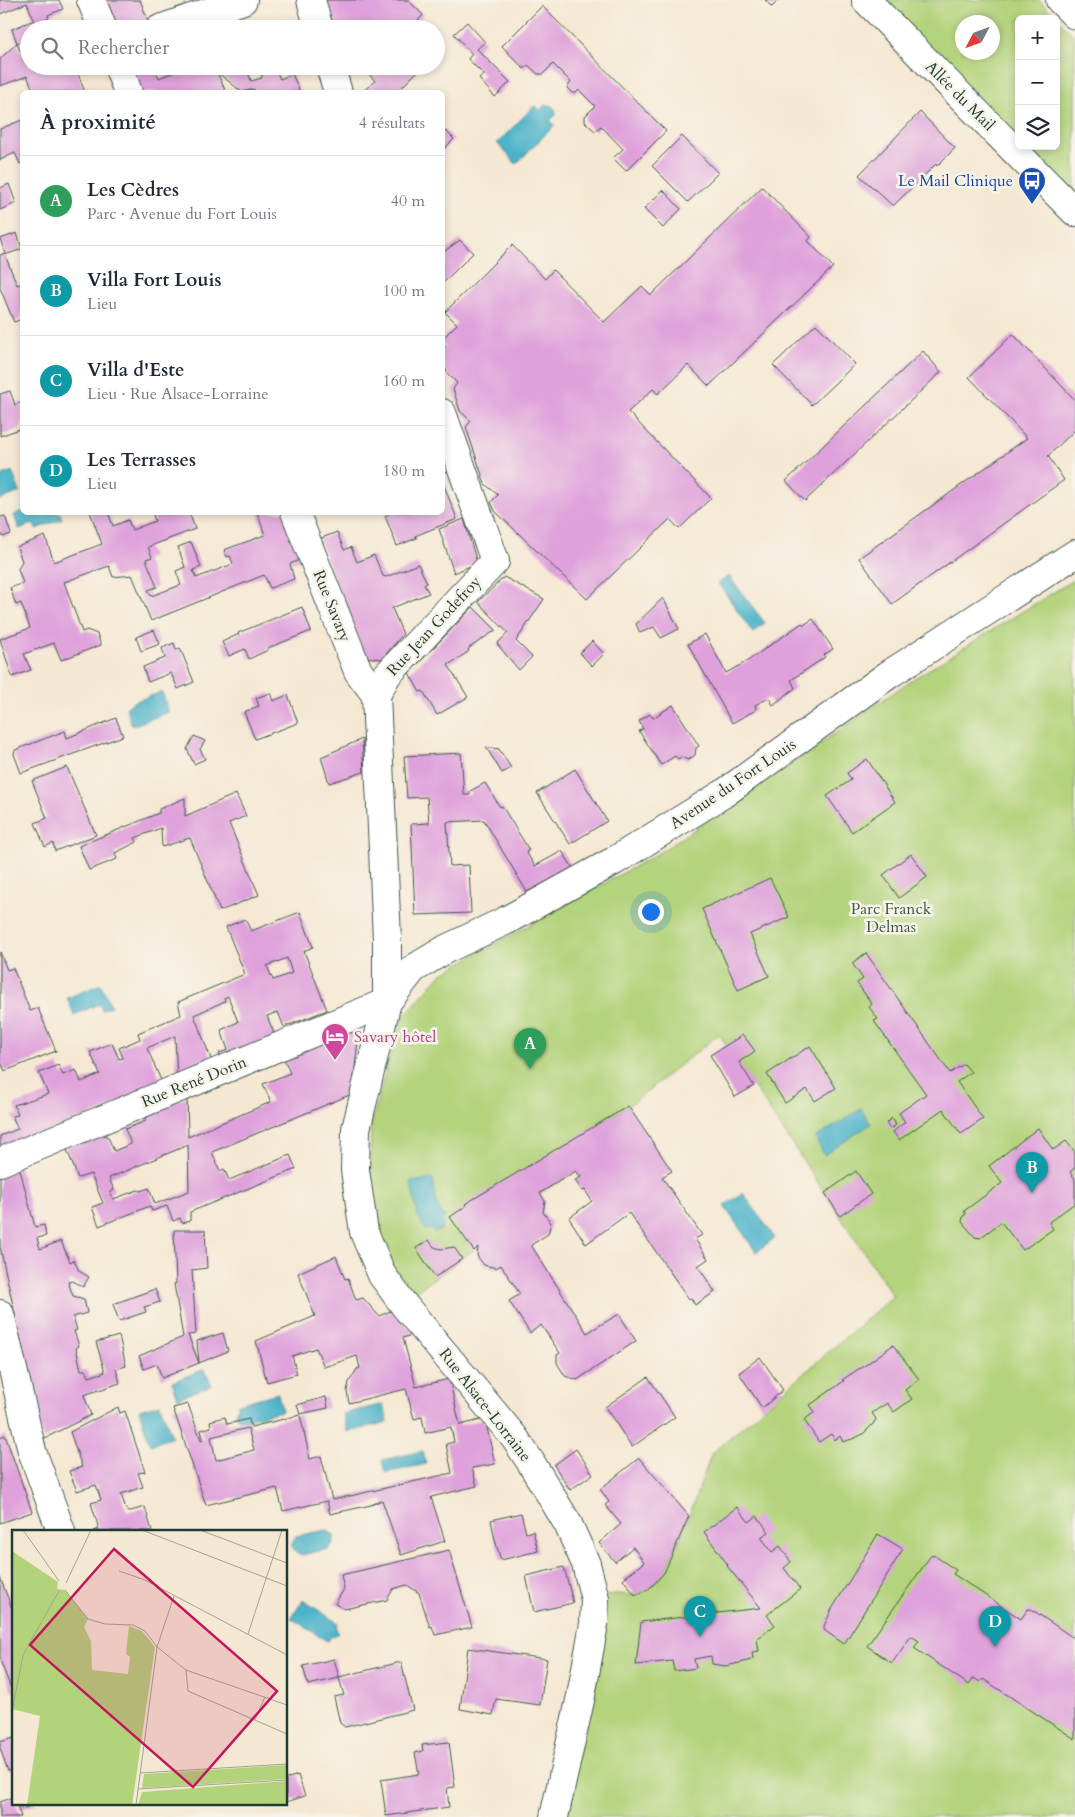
<!DOCTYPE html>
<html lang="fr">
<meta charset="utf-8">
<style>
body{margin:0;font-family:Cardo,serif;background:#f2f2f3;color:#1f2937}
.controls{position:absolute;right:15px;top:15px;display:grid;overflow:hidden;border-radius:8px;box-shadow:0 2px 8px #0003}
.controls button{width:45px;height:45px;display:grid;place-items:center;padding:0;border:0;border-bottom:1px solid #e0e1e3;background:#fff;color:#1f2937;font:25px sans-serif}
.compass{position:absolute;left:955px;top:15px;width:45px;height:45px;border-radius:50%;background:#fff;box-shadow:0 2px 8px #0003;rotate:229deg}
.you{position:absolute;left:650px;top:911px;width:18px;height:18px;margin:-12px;border:4px solid #fff;border-radius:50%;background:#1a73e8;box-shadow:0 0 0 8px #1a73e833}
.badge{display:grid;place-items:center;width:32px;height:32px;border-radius:50%;background:#c8321e;color:#fff;font-size:16px;font-weight:700}
.pin{position:absolute;translate:-50% -41px;filter:drop-shadow(0 1px 2px #0008)}
.pin::after{content:'';position:absolute;top:26px;width:18px;height:15px;background:inherit;clip-path:polygon(0 0,100% 0,50% 100%)}
.list{margin:0;padding:0;list-style:none}
h2{display:flex;justify-content:space-between;align-items:center;height:65px;margin:0;padding:0 20px;font-size:21px}
h2 small{font-size:16px;font-weight:400;color:#747a83}
.list li{display:grid;grid-template-columns:32px 1fr auto;gap:15px;align-items:center;box-sizing:border-box;height:90px;padding:0 20px;border-top:1px solid #e0e1e3}
.list b{display:block;font-size:19px;white-space:nowrap}
.list p{margin:0;font-size:16px;white-space:nowrap;color:#747a83}
.list em{font-size:16px;font-style:normal;color:#747a83}
.icon{flex:none;width:28px;height:28px;fill:none;stroke:currentColor;stroke-width:2;stroke-linecap:round;stroke-linejoin:round}
.map{position:relative;flex:none;width:1075px;height:1817px;overflow:hidden}
.search{position:absolute;background:#fff;box-shadow:0 2px 8px #0003;left:20px;top:20px;width:425px;height:55px;display:flex;align-items:center;gap:12px;box-sizing:border-box;padding:0 18px;border-radius:28px;color:#747a83;font-size:19px}
.panel{position:absolute;background:#fff;box-shadow:0 2px 8px #0003;left:20px;top:90px;width:425px;height:425px;border-radius:8px}
.map>svg:first-child{display:block}
</style>
<div class="map">
<svg width="1075" height="1817" viewBox="0 0 1075 1817">
<rect width="100%" height="100%" fill="#f7f3e8"/>
<filter id="ink" filterUnits="userSpaceOnUse"><feTurbulence type="fractalNoise" baseFrequency=".02" numOctaves="2"/><feDisplacementMap in="SourceGraphic" scale="10" xChannelSelector="R" yChannelSelector="G"/><feConvolveMatrix kernelMatrix="1 2 1 2 8 2 1 2 1" color-interpolation-filters="sRGB"/></filter>
<filter id="wash" filterUnits="userSpaceOnUse"><feTurbulence type="fractalNoise" baseFrequency=".0096" numOctaves="4" result="noise"/><feDisplacementMap in="SourceGraphic" scale="20" xChannelSelector="R" yChannelSelector="G"/><feGaussianBlur stdDeviation="1.12" result="paint"/><feColorMatrix in="noise" values="0 0 0 0 0 0 0 0 0 0 0 0 0 0 0 0 0 1.4 0 .05"/><feComposite in="paint" operator="in"/></filter>
<g filter="url(#wash)">
<rect width="100%" height="100%" fill="#f5e8d3"/>
<g fill="#b3d37b" stroke="#698858" fill-rule="evenodd">
<path d="M881,0H1039L1075,37V198L1024,146H1056V19H1019V140ZM962,22H992V52H962Z"/>
<polygon points="1075,579 1075,1817 554,1817 595,1599 614,1594 635,1595 646,1591 652,1586 664,1573 689,1516 712,1453 893,1296 719,1034 628,1106 598,1123 607,1161 580,1177 576,1171 540,1193 478,1247 408,1297 372,1223 370,1186 371,1125 399,1022 441,974 657,854 745,796 910,681"/>
</g>
<g fill="#4cb3ca" stroke="#36787f">
<polygon points="535,105 540,110 545,105 551,105 555,109 556,115 550,120 555,125 516,164 497,143"/>
<polygon points="12,471 20,492 0,500 0,476"/>
<polygon points="22,511 60,513 62,519 36,529 33,523 19,529 14,515"/>
<polygon points="729,576 765,623 753,633 718,583"/>
<polygon points="162,692 169,712 132,726 126,708 133,702"/>
<polygon points="101,984 111,1006 102,1010 99,1004 74,1015 67,998"/>
<polygon points="861,1109 871,1124 824,1155 815,1138"/>
<polygon points="433,1179 437,1205 445,1218 442,1221 443,1225 441,1230 435,1232 430,1229 426,1230 417,1216 411,1182"/>
<polygon points="743,1193 775,1238 756,1252 724,1206"/>
<polygon points="205,1369 212,1385 178,1398 172,1382"/>
<polygon points="278,1393 282,1411 242,1420 235,1416 238,1404"/>
<polygon points="160,1404 172,1437 150,1445 139,1410"/>
<polygon points="383,1404 388,1422 347,1432 343,1414"/>
<polygon points="423,1451 426,1464 385,1473 382,1460"/>
<polygon points="326,1530 334,1535 334,1541 329,1549 301,1555 293,1550 291,1544 296,1536"/>
<polygon points="303,1600 338,1623 336,1628 338,1633 335,1636 330,1637 327,1641 291,1618"/>
</g>
<g id="blocks">
<g fill="#dfa1db" fill-rule="evenodd">
<polygon points="0,0 59,0 63,9 48,15 49,18 36,23 38,29 29,29 29,39 17,43 12,29 34,20 27,3 0,14"/>
<polygon points="105,0 140,0 149,23 132,29 117,29"/>
<polygon points="324,0 408,0 423,15 410,29 347,29 343,24 338,29 332,29"/>
<polygon points="765,0 779,0 772,7"/>
<polygon points="542,6 666,131 626,171 613,158 623,149 601,126 595,131 585,122 585,116 595,106 579,90 576,93 572,93 567,88 571,82 553,64 543,74 538,74 528,65 524,69 502,46"/>
<polygon points="234,17 238,29 201,29"/>
<polygon points="467,22 485,42 477,49 510,82 495,97 479,79 484,75 468,59 472,54 454,34"/>
<polygon points="17,43 20,51 29,48 29,66 75,66 85,92 34,92 27,76 0,86 0,59"/>
<polygon points="132,66 154,66 159,78 177,71 175,66 246,66 251,81 262,78 261,76 275,68 280,79 292,74 300,92 255,92 254,89 242,92 217,72 226,92 143,92"/>
<polygon points="371,66 415,66 419,70 401,88 405,92 362,92 375,81 366,71"/>
<polygon points="920,112 955,148 937,166 936,164 893,206 859,175"/>
<polygon points="22,120 22,163 20,164 15,153 0,160 0,129"/>
<polygon points="446,131 454,139 442,151 442,134"/>
<polygon points="682,136 718,173 688,202 652,166"/>
<polygon points="9,184 16,203 0,210 0,188"/>
<polygon points="762,187 811,237 808,241 833,267 709,386 688,365 658,394 653,389 628,412 711,498 679,529 670,519 587,599 495,511 491,502 498,495 485,484 466,427 471,421 460,411 453,389 457,383 447,373 442,358 442,349 446,346 442,343 442,339 457,324 445,312 512,245 545,279 553,270 604,322 642,286 651,295"/>
<polygon points="663,190 681,209 663,228 644,209"/>
<polygon points="17,233 22,249 5,255 17,285 22,283 22,319 14,322 0,288 0,255 5,253 0,239"/>
<polygon points="460,240 473,253 442,284 442,253"/>
<polygon points="816,324 855,364 812,405 773,365"/>
<polygon points="1013,334 1075,400 1075,430 1048,456 1064,480 892,604 859,558 1027,438 969,377"/>
<polygon points="923,351 941,372 805,501 786,481"/>
<polygon points="10,391 15,405 22,402 22,428 0,436 0,394"/>
<polygon points="442,456 448,471 442,473"/>
<polygon points="443,483 457,519 415,536 417,538 397,546 385,516 392,512 442,512"/>
<polygon points="90,512 108,512 113,526 128,520 132,530 155,521 152,512 189,512 195,529 148,547 152,557 146,559 157,587 148,590 151,596 181,585 176,571 185,567 178,547 191,542 201,567 193,570 196,578 233,564 230,556 227,557 224,550 265,535 257,512 284,512 302,559 290,564 294,579 270,588 264,575 151,621 132,575 113,577 109,566 64,582 82,632 87,630 97,634 101,645 61,660 54,643 24,654 31,670 12,677 0,639 30,628 21,603 16,605 10,588 23,583 18,569 22,561 17,547 45,536 54,562 102,544"/>
<polygon points="5,516 11,534 3,537 0,530 0,517"/>
<polygon points="464,519 477,563 454,573 439,529"/>
<polygon points="337,532 344,550 351,547 357,562 374,555 383,576 386,577 418,564 427,583 424,585 429,593 392,608 403,634 382,659 365,657 319,539"/>
<polygon points="504,577 544,599 516,641 532,657 519,670 497,644 508,633 478,602"/>
<polygon points="663,598 679,629 661,638 654,627 640,633 636,624"/>
<polygon points="302,607 311,631 268,648 268,650 249,659 245,649 229,656 222,642 239,634 238,633"/>
<polygon points="473,607 496,630 469,648 468,652 448,665 468,697 437,715 423,691 420,692 409,673"/>
<polygon points="813,619 833,649 824,655 825,657 791,680 795,688 773,705 769,698 755,705 756,710 732,723 688,644 705,634 726,673 749,660 802,623 804,625"/>
<polygon points="154,630 160,644 141,651 136,637"/>
<polygon points="592,641 604,654 592,666 580,653"/>
<polygon points="174,643 176,650 180,648 194,682 178,689 171,673 148,682 143,667 165,658 162,648"/>
<polygon points="270,693 273,701 288,695 298,723 255,739 244,712 259,706 256,698"/>
<polygon points="673,705 699,746 696,748 695,755 688,760 681,757 678,759 675,756 661,765 639,731 643,729 639,721 650,714 653,718"/>
<polygon points="116,718 123,736 21,773 14,754 15,750 65,731 67,738"/>
<polygon points="194,736 205,741 200,749 205,759 194,764 187,749"/>
<polygon points="362,739 364,772 329,783 321,757"/>
<polygon points="486,747 499,749 511,768 502,773"/>
<polygon points="461,753 464,795 470,795 470,791 485,783 500,807 502,806 529,850 526,852 535,866 562,851 573,868 527,892 484,820 447,822 450,866 469,865 471,913 415,915 411,824 429,823 427,797 407,798 404,756"/>
<polygon points="867,759 895,802 852,832 827,796 851,780 847,773"/>
<polygon points="67,767 96,835 55,851 53,843 45,847 35,823 47,818 32,781"/>
<polygon points="575,769 607,821 570,844 537,793"/>
<polygon points="236,794 246,816 229,823 259,895 220,911 190,838 162,847 161,828 135,838 137,842 115,853 117,859 89,870 79,846 159,813 159,809 185,798 185,816"/>
<polygon points="911,854 927,877 899,898 883,875"/>
<polygon points="770,878 789,917 750,934 769,976 738,990 702,909"/>
<path d="M300,912L313,947L304,951L327,1010L284,1027L278,1012L267,1016L276,1038L223,1060L219,1053L228,1050L221,1030L238,1022L228,996L224,998L225,1001L194,1015L213,1064L177,1079L175,1036L147,1048L163,1085L0,1154V1136L18,1129L12,1116L18,1115L14,1105L48,1094L39,1073L58,1065L63,1075L76,1070L81,1082L100,1074L90,1052L112,1043L119,1059L123,1058L119,1048L140,1039L138,1033L181,1015L178,1002L245,974L226,927L245,919L251,931ZM287,958L292,973L273,980L267,966Z"/>
<polygon points="0,952 7,970 13,968 30,1011 38,1008 56,1051 5,1071 0,1060"/>
<polygon points="866,953 950,1073 964,1064 971,1072 957,1082 983,1119 961,1134 943,1109 899,1140 893,1132 905,1122 899,1113 926,1094 874,1021 878,1019 869,1007 872,1004 857,983 863,979 852,963"/>
<path d="M348,1029L358,1040L352,1094L212,1152L220,1171L224,1169L229,1180L290,1155L296,1169L190,1212V1221L182,1223L180,1218L173,1221L167,1206L152,1211L150,1206L99,1226L92,1207L103,1203L91,1174L78,1178L66,1147L100,1133L108,1137L114,1151L131,1144L125,1129L146,1121L143,1115L187,1097L188,1137L271,1102L263,1084L290,1073L283,1056ZM188,1145L189,1191L155,1204L149,1188L140,1191L138,1190L113,1199L110,1192L114,1190L109,1178Z"/>
<polygon points="743,1035 755,1051 739,1062 754,1086 735,1097 710,1055"/>
<polygon points="810,1046 836,1088 815,1101 807,1089 785,1103 767,1074"/>
<polygon points="628,1106 672,1171 662,1177 702,1235 695,1239 708,1259 698,1266 715,1292 695,1305 691,1298 689,1299 629,1213 586,1244 569,1218 592,1201 585,1190 582,1191 575,1180 581,1177 576,1171 540,1193 545,1201 543,1212 551,1223 548,1234 531,1245 587,1333 619,1314 636,1341 577,1380 565,1376 557,1363 557,1355 560,1353 541,1325 530,1333 509,1301 520,1294 501,1265 496,1268 484,1265 477,1256 478,1247 474,1251 450,1217 466,1206 465,1204"/>
<polygon points="892,1118 896,1125 890,1129 886,1123"/>
<polygon points="1038,1128 1053,1150 1066,1141 1075,1152 1075,1168 1070,1172 1075,1179 1075,1203 1049,1222 1053,1229 1023,1250 1001,1222 980,1238 975,1237 962,1222 963,1216 966,1214 964,1211 1002,1183 989,1166"/>
<polygon points="19,1166 35,1227 44,1225 46,1236 37,1238 40,1249 61,1241 70,1262 74,1260 79,1271 89,1277 83,1287 73,1281 68,1282 73,1296 84,1299 87,1313 73,1317 77,1330 74,1331 79,1346 76,1348 81,1370 86,1370 89,1377 105,1372 96,1342 119,1336 126,1366 116,1369 120,1383 84,1395 91,1415 43,1439 0,1247 0,1174"/>
<polygon points="856,1171 871,1194 840,1216 825,1193"/>
<polygon points="174,1230 205,1230 207,1268 192,1270 196,1334 188,1335 199,1363 162,1378 157,1364 144,1369 139,1356 183,1337 174,1284 176,1283"/>
<polygon points="429,1240 434,1247 441,1249 454,1247 462,1259 435,1277 416,1248"/>
<path d="M336,1256L345,1279L348,1278L356,1300L363,1298L379,1316L393,1310L414,1334L403,1338L416,1387L449,1379L460,1425L485,1419L495,1464L472,1468L477,1486L431,1497L445,1541L401,1555L382,1500L371,1505L330,1514L327,1501L283,1511L277,1488L206,1505L173,1408L188,1404L201,1440L203,1439L201,1430L211,1427L210,1421L225,1417L227,1424L249,1419L251,1427L300,1415L310,1459L321,1456L332,1500L452,1473L446,1444L454,1442L451,1427L425,1433L422,1417L414,1419L406,1389L349,1403L347,1391L349,1382L357,1369L360,1368L357,1356L324,1367L316,1348L292,1356L297,1374L267,1382L256,1341L315,1316L298,1273ZM248,1428L254,1450L216,1460L211,1437Z"/>
<polygon points="155,1289 160,1302 144,1307 146,1312 119,1321 113,1304"/>
<polygon points="223,1333 228,1351 199,1363 197,1341"/>
<polygon points="893,1345 919,1379 905,1390 912,1399 894,1412 887,1403 872,1413 876,1419 873,1424 863,1434 855,1438 843,1442 840,1436 835,1440 831,1434 819,1442 804,1420 815,1412 810,1405 844,1381 842,1380 860,1368 860,1369"/>
<polygon points="760,1357 783,1390 762,1408 739,1373"/>
<polygon points="648,1377 675,1417 632,1447 605,1407"/>
<polygon points="326,1397 328,1408 300,1414 297,1405"/>
<polygon points="118,1407 120,1413 125,1411 145,1472 138,1473 143,1487 121,1494 127,1512 145,1507 152,1531 94,1531 99,1529 91,1503 101,1500 96,1485 77,1491 69,1471 82,1467 70,1432"/>
<polygon points="5,1435 32,1512 0,1523 0,1437"/>
<polygon points="576,1449 593,1474 570,1490 554,1465"/>
<polygon points="639,1458 689,1516 664,1573 652,1586 646,1591 635,1595 623,1579 644,1562 633,1547 615,1562 599,1543 621,1524 605,1505 609,1502 600,1489"/>
<polygon points="737,1507 749,1522 757,1516 769,1532 761,1537 772,1552 780,1546 791,1562 784,1568 800,1589 767,1615 775,1625 757,1639 759,1651 752,1652 753,1659 748,1661 726,1666 712,1664 711,1656 694,1659 696,1668 674,1671 672,1661 636,1665 641,1622 761,1608 727,1566 728,1565 704,1532"/>
<polygon points="521,1513 526,1533 533,1531 538,1551 501,1560 495,1540 491,1520"/>
<polygon points="878,1534 903,1549 844,1644 824,1630 824,1626 832,1609"/>
<polygon points="449,1550 472,1627 435,1635 432,1626 430,1627 419,1593 407,1585 393,1589 387,1600 344,1609 335,1604 344,1589 341,1575"/>
<polygon points="932,1554 956,1570 953,1574 1021,1619 1028,1609 1031,1609 1075,1639 1075,1739 983,1679 980,1682 974,1678 969,1685 914,1648 919,1641 911,1636 892,1663 867,1646"/>
<polygon points="564,1567 573,1603 534,1612 526,1576"/>
<polygon points="0,1577 14,1614 14,1691 12,1691 0,1660"/>
<polygon points="468,1648 547,1659 540,1705 496,1699 493,1715 460,1709"/>
<polygon points="334,1659 339,1677 401,1662 413,1710 345,1727 340,1723 334,1697 344,1695 339,1678 308,1685 303,1666"/>
<polygon points="14,1738 14,1769 8,1771 0,1748 0,1742"/>
<polygon points="449,1742 455,1787 447,1788 449,1807 386,1816 381,1780 419,1774 415,1753 423,1751 422,1745"/>
<polygon points="298,1775 305,1796 286,1802 286,1779"/>
<polygon points="14,1797 14,1803 16,1803 21,1817 0,1817 0,1802"/>
<polygon points="19,1803 36,1803 36,1804 21,1809"/>
</g>
</g>
</g>
<g filter="url(#ink)">
<use href="#blocks" fill-opacity="0" stroke="#3f574c" stroke-width="1"/>
<g fill="none" stroke-linecap="round" stroke-linejoin="round">
<defs>
<g id="minor">
<polyline points="91,0 103,29"/>
<polyline points="311,0 319,29"/>
<polyline points="160,29 243,0"/>
<polyline points="118,66 128,92"/>
<polyline points="330,66 338,92"/>
<polyline points="442,413 495,561 387,675 376,695 387,939 387,1002 356,1129 355,1170 364,1232 382,1275 404,1305 514,1437 530,1461 568,1524 586,1564 595,1599 594,1624 581,1696 554,1817"/>
<polyline points="295,512 358,671 376,695"/>
<polyline points="0,1162 387,1002 413,969 446,949 505,921 614,861 723,794 888,675 1075,554"/>
<polyline points="0,1314 32,1451 61,1531"/>
</g>
<g id="tertiary">
<polyline points="866,0 1075,212"/>
<polyline points="1060,0 1075,15"/>
</g>
</defs>
<use href="#minor" stroke="#3f574c" stroke-width="30"/>
<use href="#tertiary" stroke="#3f574c" stroke-width="30"/>
<use href="#minor" stroke="#fff" stroke-width="28"/>
<use href="#tertiary" stroke="#fff" stroke-width="28"/>
</g>
</g>
<defs>
<symbol id="bus-pin" viewBox="-11 -11 22 30"><path d="M0 17L-7.5 6A9.5 9.5 0 1 1 7.5 6Z" fill="#1a4fb4" stroke="#f7f3e8"/><path d="M-5-6H5V4H4V6H2V4H-2V6H-4V4H-5ZM-3.5-4V0h7V-4ZM-3.5 1.2v1.5H-2V1.2ZM2 1.2v1.5H3.5V1.2Z" fill="#fff"/></symbol>
<symbol id="hotel-pin" viewBox="-11 -11 22 30"><path d="M0 17L-7.5 6A9.5 9.5 0 1 1 7.5 6Z" fill="#d1479c" stroke="#f7f3e8"/><path d="M-6-4.5h1.5V1H6V5H4.5V3h-9V5H-6ZM-4 0a1.8 1.8 0 1 1 3.6 0ZM.5 0V-2.5h3Q6-2.5 6 0Z" fill="#fff"/></symbol>
</defs>
<g fill-rule="evenodd">
<use href="#bus-pin" x="1016" y="165" width="32" height="43"/>
<use href="#hotel-pin" x="319" y="1021" width="32" height="43"/>
</g>
<g text-anchor="middle" dominant-baseline="central" stroke-width="5" stroke-linejoin="round" paint-order="stroke">
<g font-size="16" fill="#1f3d34" stroke="#f7f3e8">
<text transform="translate(960 96) rotate(45)">Allée du Mail</text>
<text transform="translate(332 606) rotate(68)">Rue Savary</text>
<text transform="translate(434 626) rotate(-47)">Rue Jean Godefroy</text>
<text transform="translate(733 784) rotate(-34)">Avenue du Fort Louis</text>
<text transform="translate(194 1082) rotate(-22)">Rue René Dorin</text>
<text transform="translate(485 1405) rotate(52)">Rue Alsace-Lorraine</text>
</g>
<g font-size="16" fill="#164399" stroke="#f7f3e8" text-anchor="end">
<text x="1013" y="181">Le Mail Clinique</text>
</g>
<g font-size="16" fill="#3d5b42" stroke="#f7f3e8">
<text x="891" y="909">Parc Franck<tspan x="891" dy="18">Delmas</tspan></text>
</g>
<g font-size="16" fill="#b23c85" stroke="#f7f3e8" text-anchor="start">
<text x="354" y="1037">Savary hôtel</text>
</g>
</g>
<g transform="translate(12 1530)">
<rect width="275" height="275" fill="#f5e8d3"/>
<path d="M0,21L46,52L45,59L53,60L76,89L72,97L79,111L80,140L116,144L118,127L114,124L117,96L130,101L143,117L120,275H15L28,186L0,179ZM275,235V249L130,258L132,244ZM275,251V275H126L130,262Z" fill="#b3d37b"/>
<path fill="none" stroke="#9fa493" stroke-width="1" d="M11,0L47,51M130,0L275,56M188,0L275,33M107,41L133,50L275,125M54,53L79,0M53,60L76,89L93,94L121,95L133,101L145,117L174,140L176,161L275,204M236,104L270,0M174,140L275,175M0,181L11,125L47,61M243,190L253,167M128,243L275,234M126,259L275,250M124,275L145,117L162,66"/>
<path fill="#c2185b" fill-opacity="0.15" stroke="#c2185b" stroke-width="2.5" d="M102,19L265,161L181,257L18,115Z"/>
<rect width="275" height="275" fill="none" stroke="#1f3d34" stroke-width="2.5"/>
</g>
</svg>
<div class="controls">
<button>+</button>
<button>−</button>
<button><svg class="icon" aria-label="layers" viewBox="0 0 24 24"><path d="M12 4l9 5-9 5-9-5zM3 14l9 5 9-5"/></svg></button>
</div>
<svg class="compass" viewBox="-18 -18 36 36"><path d="M0-13l5 13h-10z" fill="#e53935"/><path d="M0 13l5-13h-10z" fill="#747a83"/></svg>
<div class="you"></div>
<div class="pin badge" style="left:530px;top:1069px;background:#2e9e5b">A</div>
<div class="pin badge" style="left:1032px;top:1193px;background:#0f9aa8">B</div>
<div class="pin badge" style="left:700px;top:1637px;background:#0f9aa8">C</div>
<div class="pin badge" style="left:995px;top:1647px;background:#0f9aa8">D</div>
<div class="search"><svg class="icon" aria-label="search" viewBox="0 0 24 24"><circle cx="10" cy="10" r="6"/><path d="M15 15l6 6"/></svg>Rechercher</div>
<section class="panel">
<h2>À proximité<small>4 résultats</small></h2>
<ul class="list">
<li><span class="badge" style="background:#2e9e5b">A</span><div><b>Les Cèdres</b><p>Parc · Avenue du Fort Louis</p></div><em>40 m</em></li>
<li><span class="badge" style="background:#0f9aa8">B</span><div><b>Villa Fort Louis</b><p>Lieu</p></div><em>100 m</em></li>
<li><span class="badge" style="background:#0f9aa8">C</span><div><b>Villa d'Este</b><p>Lieu · Rue Alsace-Lorraine</p></div><em>160 m</em></li>
<li><span class="badge" style="background:#0f9aa8">D</span><div><b>Les Terrasses</b><p>Lieu</p></div><em>180 m</em></li>
</ul>
</section>
</div>
